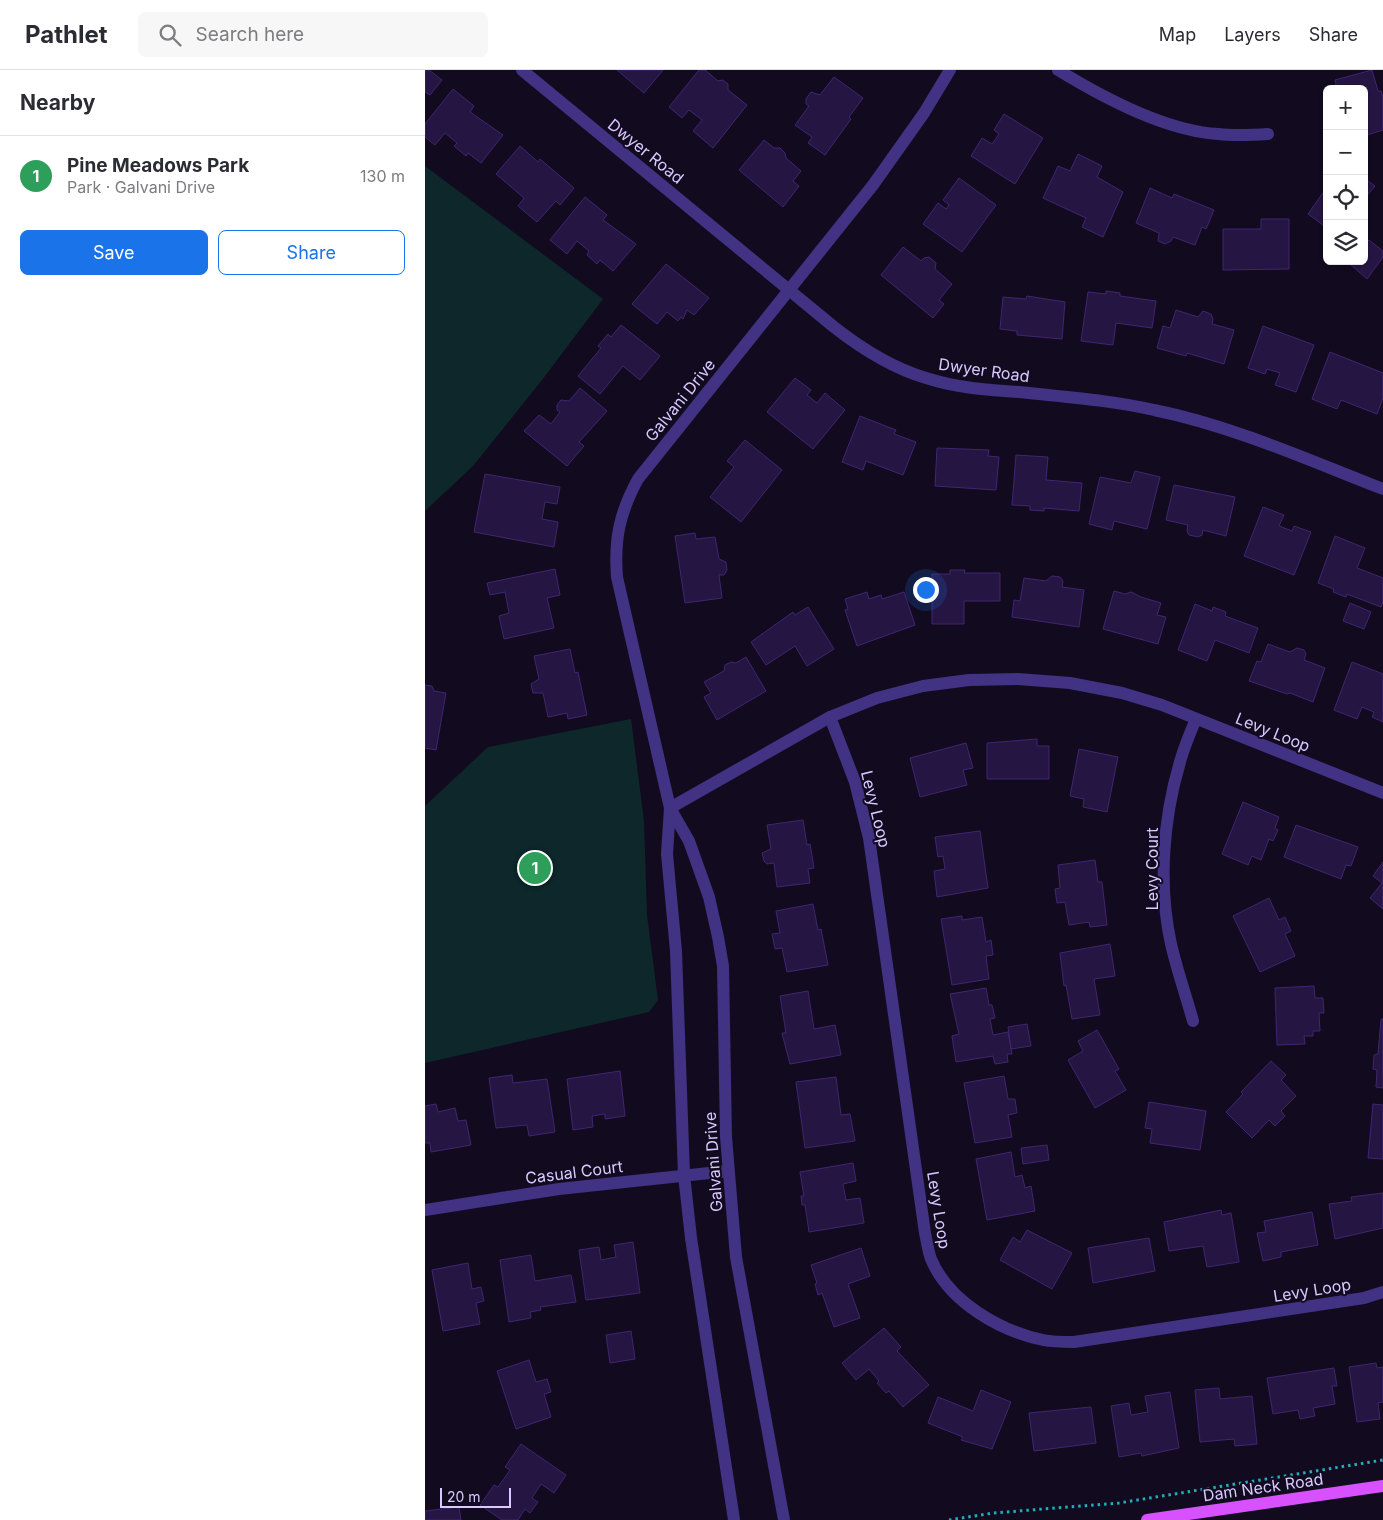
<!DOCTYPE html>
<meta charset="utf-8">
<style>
body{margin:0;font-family:Inter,sans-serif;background:#f7f7f7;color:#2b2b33}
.controls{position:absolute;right:15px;top:15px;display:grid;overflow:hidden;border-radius:8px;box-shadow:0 1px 4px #0004}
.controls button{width:45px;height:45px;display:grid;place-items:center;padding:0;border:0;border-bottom:1px solid #e1e1e2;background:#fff;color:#2b2b33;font:25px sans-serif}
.scale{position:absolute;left:15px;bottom:12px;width:71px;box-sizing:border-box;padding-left:5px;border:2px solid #d8caff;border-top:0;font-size:14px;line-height:18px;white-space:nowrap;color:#d8caff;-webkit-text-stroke:4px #120b20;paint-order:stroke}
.you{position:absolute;left:500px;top:519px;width:18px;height:18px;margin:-12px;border:4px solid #fff;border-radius:50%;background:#1a73e8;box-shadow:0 0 0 8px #1a73e833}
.badge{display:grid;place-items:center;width:32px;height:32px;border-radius:50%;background:#1a73e8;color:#fff;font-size:16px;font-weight:700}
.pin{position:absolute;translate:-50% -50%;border:2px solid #fff;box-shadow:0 1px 5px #0006}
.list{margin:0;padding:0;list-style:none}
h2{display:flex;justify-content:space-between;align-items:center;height:65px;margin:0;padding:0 20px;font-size:21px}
h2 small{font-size:16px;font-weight:400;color:#7c7c81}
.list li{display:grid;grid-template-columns:32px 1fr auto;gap:15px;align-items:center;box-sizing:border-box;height:80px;padding:0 20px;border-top:1px solid #e1e1e2}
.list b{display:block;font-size:19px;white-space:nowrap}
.list p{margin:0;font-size:16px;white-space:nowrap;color:#7c7c81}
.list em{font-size:16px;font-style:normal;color:#7c7c81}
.actions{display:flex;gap:10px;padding:15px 20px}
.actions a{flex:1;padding:11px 0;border:1px solid #1a73e8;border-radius:8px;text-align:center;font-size:18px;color:#1a73e8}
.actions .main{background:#1a73e8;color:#fff}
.icon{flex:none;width:28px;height:28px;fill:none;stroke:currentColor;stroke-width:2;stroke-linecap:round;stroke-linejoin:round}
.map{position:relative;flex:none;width:958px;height:1450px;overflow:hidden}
header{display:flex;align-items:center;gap:30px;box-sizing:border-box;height:70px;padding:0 25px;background:#fff;border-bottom:1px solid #e1e1e2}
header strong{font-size:24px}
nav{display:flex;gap:28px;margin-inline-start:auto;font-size:18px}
.search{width:350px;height:45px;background:#f7f7f7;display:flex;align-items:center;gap:12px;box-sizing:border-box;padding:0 18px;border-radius:8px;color:#7c7c81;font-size:19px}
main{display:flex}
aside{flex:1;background:#fff}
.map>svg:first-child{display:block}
</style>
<header>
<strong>Pathlet</strong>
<div class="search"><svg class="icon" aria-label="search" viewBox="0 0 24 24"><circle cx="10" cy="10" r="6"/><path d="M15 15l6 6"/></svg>Search here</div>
<nav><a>Map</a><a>Layers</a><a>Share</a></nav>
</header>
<main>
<aside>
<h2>Nearby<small></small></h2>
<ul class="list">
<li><span class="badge" style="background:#2e9e5b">1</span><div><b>Pine Meadows Park</b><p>Park · Galvani Drive</p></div><em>130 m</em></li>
</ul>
<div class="actions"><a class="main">Save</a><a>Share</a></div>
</aside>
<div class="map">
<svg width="958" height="1450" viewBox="0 0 958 1450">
<rect width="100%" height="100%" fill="#120b20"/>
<g fill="#0d272b">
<polygon points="0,96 178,229 117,310 48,396 0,441"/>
<polygon points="206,649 219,751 222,845 233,930 224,942 0,993 0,736 63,677"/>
</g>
<g fill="#251543" stroke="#402571">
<polygon points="0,0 4,0 17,10 5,25 0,22"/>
<polygon points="192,0 238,0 219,23"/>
<polygon points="274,0 280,0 293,11 298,10 303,14 303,20 322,35 288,78 268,61 277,50 264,40 257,48 244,37"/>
<polygon points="947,0 953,21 956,21 958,27 958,60 939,66 939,19 912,19 910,10"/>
<polygon points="409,7 438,28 424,47 426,49 400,85 383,73 387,67 370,55 384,36 381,34 381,29 386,22 395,25"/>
<polygon points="28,19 49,36 45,42 78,65 56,93 43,83 41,86 29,76 32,73 20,63 10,75 0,67 0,54"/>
<polygon points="579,44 618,68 590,114 546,86 557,68 567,74 574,64 569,60"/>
<polygon points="339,70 349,78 355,78 360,83 361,88 376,101 368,111 374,116 358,137 314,100"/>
<polygon points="95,76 113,92 115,89 149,118 135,135 131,131 112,152 93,136 99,128 71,104"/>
<polygon points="653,84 677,96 672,107 698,122 678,167 657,157 661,148 618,128 633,96 645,101"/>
<polygon points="534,108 571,135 537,182 498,154 513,133 521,139 524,135 518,130"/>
<polygon points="939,108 950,116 939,129"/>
<polygon points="902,117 902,158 883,144"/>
<polygon points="725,118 747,128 749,124 789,140 781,159 777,157 770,175 748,167 746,171 740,174 733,171 734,163 711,153"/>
<polygon points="160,127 182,145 178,150 211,174 188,201 175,190 172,194 162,185 164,181 152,171 142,184 125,170"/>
<polygon points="836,149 864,149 864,199 798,200 798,159 836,159"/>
<polygon points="944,170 958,181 958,187 942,209 925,194 927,191 939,191 939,176"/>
<polygon points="478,177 496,191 499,188 504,187 511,193 510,199 527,214 514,230 519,234 508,248 456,205"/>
<polygon points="241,194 284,228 269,245 262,240 258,249 256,247 253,251 242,242 232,254 207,234"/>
<polygon points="681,221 695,223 695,226 731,231 727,258 691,253 688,275 656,271 663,222 681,224"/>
<polygon points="602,226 640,232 637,269 592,265 592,261 575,259 578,227 601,229"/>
<polygon points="751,240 773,247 778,241 786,244 788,249 787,254 809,260 799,294 762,283 761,286 732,278 738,256 745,258"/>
<polygon points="196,255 235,286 215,310 198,296 175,324 153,306 176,278 173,276 183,264 186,267"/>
<polygon points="838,256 889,275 871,322 850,315 855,303 842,299 840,304 823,298"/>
<polygon points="905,282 958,303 958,328 952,344 916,330 912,339 887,329"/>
<polygon points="370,308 386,320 382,325 392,333 400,323 420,340 388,379 342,342"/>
<polygon points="155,318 182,341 154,372 159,376 142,396 99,361 114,345 126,354 135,342 132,340 132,335 136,330 144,331"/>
<polygon points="435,346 471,360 469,364 491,372 478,405 441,391 438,400 417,392"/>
<polygon points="320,370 357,400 316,452 285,427 309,397 302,391"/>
<polygon points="512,378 564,380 563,386 574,387 571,420 510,416"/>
<polygon points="591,385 623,387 621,410 657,413 654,441 619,438 619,441 605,440 605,436 587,435"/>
<polygon points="710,401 735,407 722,459 689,451 687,460 664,454 675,407 706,413"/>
<polygon points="60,404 135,417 132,434 120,432 117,449 133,452 129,477 49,462"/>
<polygon points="749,415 810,427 801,466 778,460 777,465 773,467 764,465 762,461 763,455 741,450"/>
<polygon points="838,437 859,445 854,456 867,461 869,456 886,462 869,505 819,486"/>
<polygon points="270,463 271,469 290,467 294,489 301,492 302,500 299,505 294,505 297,528 260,533 250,466"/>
<polygon points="910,466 940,478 932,498 958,508 958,531 956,537 922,524 921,527 908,522 909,519 893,513"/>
<polygon points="130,499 135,525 122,528 129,558 79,569 74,546 84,543 80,522 65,525 62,513"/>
<polygon points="525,500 540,500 539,503 575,503 575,531 539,531 539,554 507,554 507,504 525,504"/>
<polygon points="627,506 635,507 638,511 637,517 659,520 654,557 587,547 589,530 595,531 599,508 621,511"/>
<polygon points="689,521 700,524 706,522 716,527 736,533 732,545 741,547 733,574 678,559"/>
<polygon points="442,522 444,529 456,525 457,529 479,522 490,555 432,576 420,540 423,539 420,529"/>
<polygon points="925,533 946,542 939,559 918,551"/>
<polygon points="770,534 787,541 788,537 801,542 800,546 833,558 824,583 790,570 782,591 753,580"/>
<polygon points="383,537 409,579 382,596 370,576 341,595 326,572 368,542 370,545"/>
<polygon points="843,574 865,582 872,578 879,580 881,584 879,590 900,598 888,632 865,623 862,624 824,611 832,591 836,592"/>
<polygon points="145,579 150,603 153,602 162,645 143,649 142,643 123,647 118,623 108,623 106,614 114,609 109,586"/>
<polygon points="321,587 341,621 292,650 279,627 286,623 279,612 299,601 300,595 306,592 311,593"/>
<polygon points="927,592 958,604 958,652 947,647 949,642 937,637 932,649 909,640"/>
<polygon points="0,615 7,616 9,621 21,623 11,680 0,678"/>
<polygon points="612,669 612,676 624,676 624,709 562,709 562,673"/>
<polygon points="541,673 548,698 538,700 542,715 495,727 485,688"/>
<polygon points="654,679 693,687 682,742 658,737 659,729 645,726"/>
<polygon points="818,732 854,747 850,758 853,760 848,771 844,769 836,790 827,786 823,795 797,784"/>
<polygon points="378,750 382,775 385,774 389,798 383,799 385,813 352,817 349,793 342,794 339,791 337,783 346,779 342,755"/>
<polygon points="871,755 933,777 926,796 921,795 916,809 859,787"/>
<polygon points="555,761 563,818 512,827 509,801 520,799 518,786 513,787 510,767"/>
<polygon points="670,790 673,812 677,812 682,855 665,857 664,852 644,855 640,832 632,833 630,819 635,818 633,795"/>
<polygon points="958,792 958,839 945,828 957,813 948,806"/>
<polygon points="844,828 854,850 860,847 866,861 860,864 870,886 835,902 808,846"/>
<polygon points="388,834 393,860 396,859 403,895 362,902 357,878 350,879 347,864 355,863 351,841"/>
<polygon points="537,846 537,850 557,847 561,872 566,870 568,885 561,886 564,909 527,915 516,849"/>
<polygon points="685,874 690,906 669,909 675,945 647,949 641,915 639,916 635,883"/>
<polygon points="889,916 890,928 898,928 899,943 894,943 895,961 888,961 888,966 879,966 880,974 852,975 850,918"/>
<polygon points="561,918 564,935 567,935 570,948 565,949 568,965 583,962 587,984 582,984 583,992 570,994 568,986 531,992 527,966 534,964 525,924"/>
<polygon points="383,921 389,959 410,955 416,985 365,994 357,963 361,963 355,926"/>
<polygon points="956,949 958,949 958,1018 951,1017 952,1000 948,999 949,985 953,984"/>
<polygon points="602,954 606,976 586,979 583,957"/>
<polygon points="672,960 694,999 690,1001 701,1020 670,1038 643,990 658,981 653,971"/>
<polygon points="846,991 861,1005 856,1010 871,1026 856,1041 860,1046 850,1056 844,1050 827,1068 801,1042 818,1024 816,1022"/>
<polygon points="195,1001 200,1046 180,1049 180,1044 167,1046 168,1057 148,1060 142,1009"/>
<polygon points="87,1005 88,1013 122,1009 130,1062 104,1066 102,1055 71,1058 64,1008"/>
<polygon points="579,1006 583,1029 590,1029 592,1043 583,1045 587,1067 550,1073 539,1013"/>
<polygon points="411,1007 416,1045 425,1044 430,1071 380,1078 371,1012"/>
<polygon points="724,1032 781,1041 775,1080 725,1073 727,1059 720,1058"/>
<polygon points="11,1034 13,1042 30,1038 33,1051 41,1050 46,1075 6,1082 5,1073 0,1073 0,1036"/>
<polygon points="948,1034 958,1035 958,1089 943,1088"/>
<polygon points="622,1075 624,1090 598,1094 596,1078"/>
<polygon points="586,1082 590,1107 597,1105 600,1118 606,1116 610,1141 562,1150 551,1089"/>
<polygon points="428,1093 431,1111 418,1114 421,1130 435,1128 439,1153 384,1162 380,1135 377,1135 376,1126 379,1126 375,1102"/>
<polygon points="958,1123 958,1158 910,1169 904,1134 927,1131 926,1127"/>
<polygon points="796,1140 797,1145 806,1143 814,1192 782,1197 778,1176 744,1181 739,1152"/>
<polygon points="887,1142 893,1175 856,1182 856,1187 838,1191 832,1163 841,1162 839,1151"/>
<polygon points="602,1160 647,1183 627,1219 575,1190 588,1167 595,1172"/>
<polygon points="724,1168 730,1201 668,1213 663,1178"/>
<polygon points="208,1172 215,1223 161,1230 154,1180 174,1177 176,1190 191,1187 189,1175"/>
<polygon points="436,1178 445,1206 423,1214 435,1248 409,1257 397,1223 393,1225 390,1214 392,1213 386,1195"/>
<polygon points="106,1185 110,1211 146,1205 151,1232 115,1237 116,1240 105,1242 106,1248 84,1252 75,1190"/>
<polygon points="43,1193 47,1219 56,1217 59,1231 51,1233 55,1254 18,1261 7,1200"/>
<polygon points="459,1258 476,1277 472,1281 504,1315 478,1337 464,1321 461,1323 452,1313 454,1311 444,1299 431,1310 417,1293"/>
<polygon points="206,1261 210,1289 185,1293 181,1265"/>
<polygon points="104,1290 111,1312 122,1309 126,1322 119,1324 126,1347 91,1359 72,1301"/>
<polygon points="951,1293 952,1298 958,1297 958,1332 953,1333 955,1349 932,1352 924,1297"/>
<polygon points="909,1298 912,1316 907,1316 910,1334 888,1338 890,1346 875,1349 873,1340 848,1344 842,1308"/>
<polygon points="794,1318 795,1329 827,1326 832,1374 810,1376 809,1369 775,1372 770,1320"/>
<polygon points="556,1320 586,1332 567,1379 536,1370 538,1367 503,1353 513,1327 548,1341"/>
<polygon points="745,1322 754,1378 717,1386 716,1383 694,1387 686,1336 704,1333 706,1345 723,1342 720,1326"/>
<polygon points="666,1337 671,1373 609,1381 604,1343"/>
<polygon points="96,1374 141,1405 129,1423 116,1414 107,1428 113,1432 105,1443 100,1439 93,1450 77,1450 55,1435 69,1415 73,1417 85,1400 80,1397"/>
<polygon points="34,1437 36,1450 0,1450 0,1441"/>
</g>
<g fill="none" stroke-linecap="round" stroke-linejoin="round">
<polyline stroke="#23acba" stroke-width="3" stroke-dasharray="2.5 4" stroke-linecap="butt" points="524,1450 568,1443 694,1433 958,1390"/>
<g stroke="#413283" stroke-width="12">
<path d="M97,0L409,257C437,279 467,298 501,308C532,318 563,320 594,322C640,327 685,330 729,340C808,356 883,390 958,419"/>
<path d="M633,0C677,27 740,61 793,64C810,66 827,65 843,64"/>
<path d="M405,647L430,712L444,768L500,1163C502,1172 503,1181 506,1189C524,1232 575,1261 618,1270C628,1272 639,1272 649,1272L939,1228L958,1222"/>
<polyline points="245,738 405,647 452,628 498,616 544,610 593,609 645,613 697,623 737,635 958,723"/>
<polyline points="245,738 242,784 251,881 259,1105 266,1168 309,1450"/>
<path d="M768,951C761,926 752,900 746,874C733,815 738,749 755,692C759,677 765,663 771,649"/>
<polyline points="0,1140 134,1119 303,1101"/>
<path d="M359,1450L311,1187L301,1067L298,896L293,867L284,827L264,771L245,738L192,507C189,468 195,442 213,409L448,115L499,43L525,0"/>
</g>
<polyline stroke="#d851ff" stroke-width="12" points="722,1450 958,1416"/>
</g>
<g text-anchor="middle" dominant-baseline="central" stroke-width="4" stroke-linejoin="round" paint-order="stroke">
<g font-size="16" fill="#d8caff" stroke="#120b20">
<text transform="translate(221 81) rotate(39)">Dwyer Road</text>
<text transform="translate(559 300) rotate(8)">Dwyer Road</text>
<text transform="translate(255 330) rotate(-51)">Galvani Drive</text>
<text transform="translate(848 662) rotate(22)">Levy Loop</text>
<text transform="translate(451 739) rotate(76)">Levy Loop</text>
<text transform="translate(727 799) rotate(-90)">Levy Court</text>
<text transform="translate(288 1092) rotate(-94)">Galvani Drive</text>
<text transform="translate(149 1102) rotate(-7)">Casual Court</text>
<text transform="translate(514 1140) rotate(81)">Levy Loop</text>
<text transform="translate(887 1220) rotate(-9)">Levy Loop</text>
<text transform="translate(838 1417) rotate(-8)">Dam Neck Road</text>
</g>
</g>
</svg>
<div class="controls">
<button>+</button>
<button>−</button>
<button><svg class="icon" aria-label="locate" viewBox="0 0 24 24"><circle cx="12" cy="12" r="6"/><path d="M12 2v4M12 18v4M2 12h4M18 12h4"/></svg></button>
<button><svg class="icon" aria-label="layers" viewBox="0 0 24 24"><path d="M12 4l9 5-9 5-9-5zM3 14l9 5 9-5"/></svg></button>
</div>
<div class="scale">20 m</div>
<div class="you"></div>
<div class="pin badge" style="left:110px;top:798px;background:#2e9e5b">1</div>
</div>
</main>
